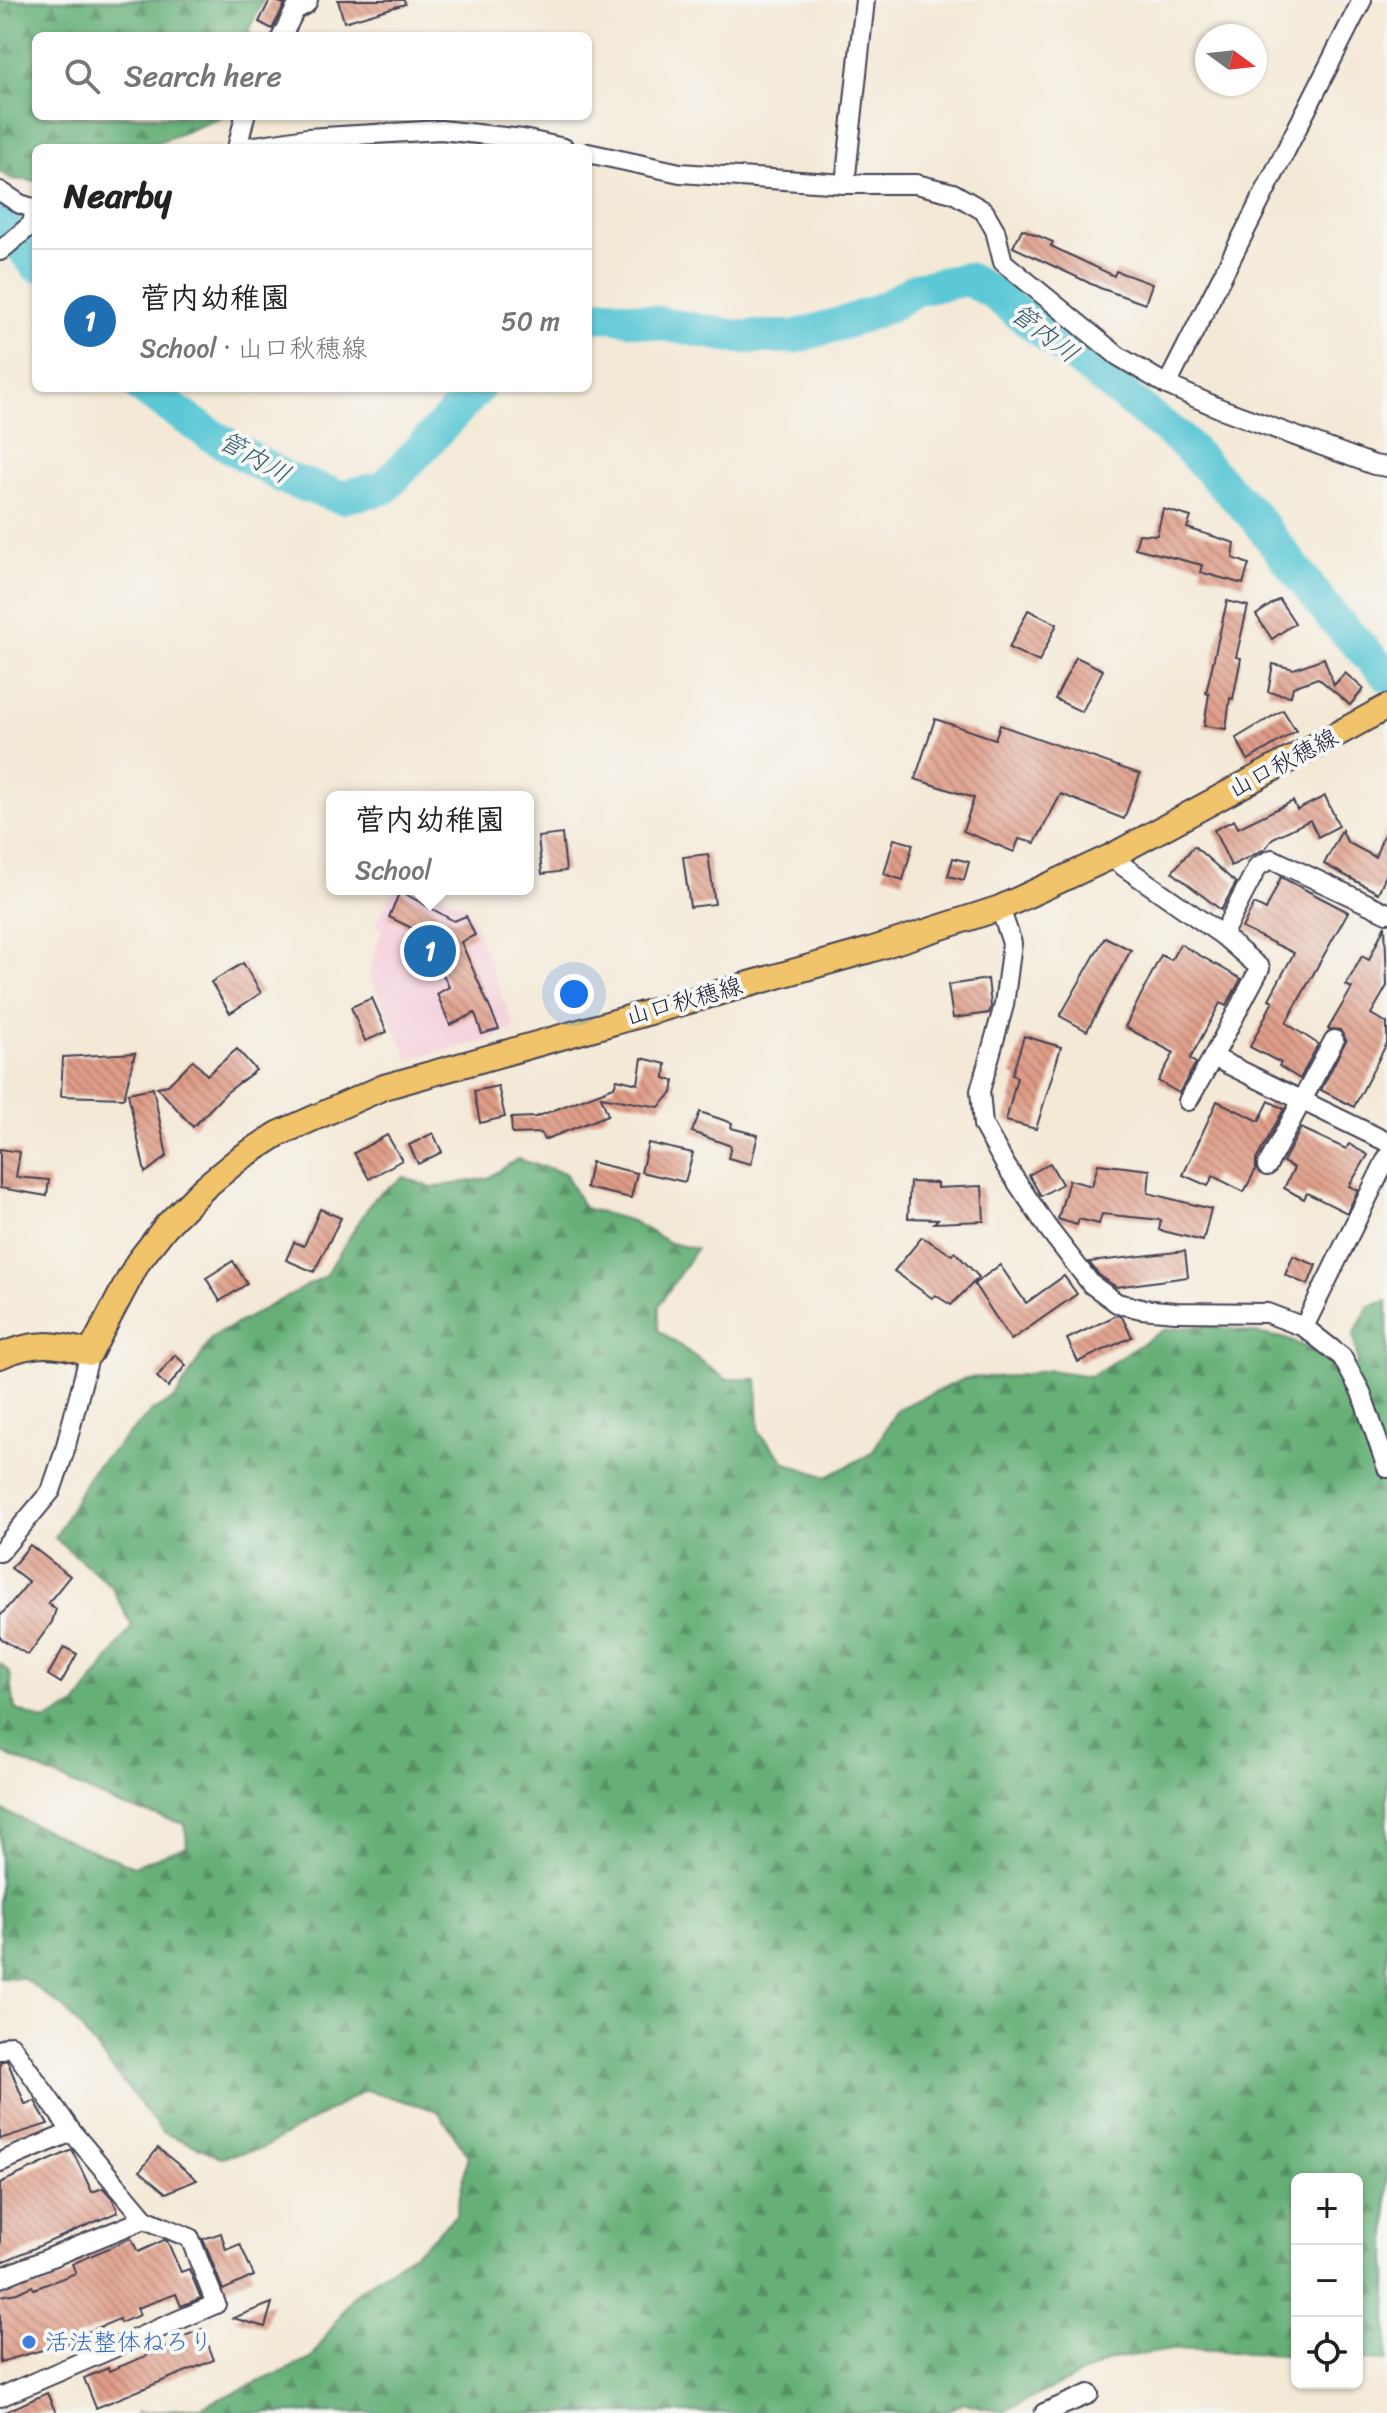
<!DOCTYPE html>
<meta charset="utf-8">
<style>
body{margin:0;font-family:Sriracha,"Klee One",sans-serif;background:#f6f6f6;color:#222}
.controls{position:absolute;right:24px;bottom:24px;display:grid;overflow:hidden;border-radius:12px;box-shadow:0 2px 6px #0004}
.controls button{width:72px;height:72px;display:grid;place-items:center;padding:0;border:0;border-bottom:2px solid #e0e0e0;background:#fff;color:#222;font:40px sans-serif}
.compass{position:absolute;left:1195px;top:24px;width:72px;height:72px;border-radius:50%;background:#fff;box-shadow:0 2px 6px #0004;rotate:105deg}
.you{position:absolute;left:574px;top:994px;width:28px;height:28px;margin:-20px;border:6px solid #fff;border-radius:50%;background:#1a73e8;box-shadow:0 0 0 12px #1a73e833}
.badge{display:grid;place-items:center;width:52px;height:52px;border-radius:50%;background:#1f6fb2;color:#fff;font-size:26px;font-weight:700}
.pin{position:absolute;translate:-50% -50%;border:4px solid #fff;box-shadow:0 2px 8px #0006}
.popup{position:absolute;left:326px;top:791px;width:208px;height:104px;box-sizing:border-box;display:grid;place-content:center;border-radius:12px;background:#fff;filter:drop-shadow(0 2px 6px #0005);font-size:26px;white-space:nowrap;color:#767676}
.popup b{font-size:30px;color:#222}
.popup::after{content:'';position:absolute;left:50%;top:100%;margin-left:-16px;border:16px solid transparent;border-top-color:#fff}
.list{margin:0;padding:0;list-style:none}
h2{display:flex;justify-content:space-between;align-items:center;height:104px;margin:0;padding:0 32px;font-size:34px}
h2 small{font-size:26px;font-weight:400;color:#767676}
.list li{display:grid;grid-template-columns:52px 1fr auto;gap:24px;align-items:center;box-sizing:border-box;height:144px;padding:0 32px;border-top:2px solid #e0e0e0}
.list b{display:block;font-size:30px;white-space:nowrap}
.list p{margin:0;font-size:26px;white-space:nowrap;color:#767676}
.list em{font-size:26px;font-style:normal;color:#767676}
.icon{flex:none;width:44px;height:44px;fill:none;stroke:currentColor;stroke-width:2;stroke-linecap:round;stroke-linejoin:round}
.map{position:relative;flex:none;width:1387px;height:2413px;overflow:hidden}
.search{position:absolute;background:#fff;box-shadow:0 2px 6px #0004;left:32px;top:32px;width:560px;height:88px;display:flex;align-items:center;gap:20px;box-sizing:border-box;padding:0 28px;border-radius:12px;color:#767676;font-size:30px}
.panel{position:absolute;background:#fff;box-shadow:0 2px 6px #0004;left:32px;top:144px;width:560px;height:248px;border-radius:12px}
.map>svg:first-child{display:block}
</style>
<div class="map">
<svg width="1387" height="2413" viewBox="0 0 1387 2413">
<defs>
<pattern id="forest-firs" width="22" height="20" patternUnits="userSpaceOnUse" patternTransform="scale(2)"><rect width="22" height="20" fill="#66b078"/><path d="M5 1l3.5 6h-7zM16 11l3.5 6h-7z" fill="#548f64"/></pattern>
<pattern id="building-back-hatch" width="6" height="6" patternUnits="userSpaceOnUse" patternTransform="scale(2)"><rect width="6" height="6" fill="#df9c87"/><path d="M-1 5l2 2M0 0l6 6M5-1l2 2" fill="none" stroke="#b47f70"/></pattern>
</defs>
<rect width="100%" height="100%" fill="#f6f6f2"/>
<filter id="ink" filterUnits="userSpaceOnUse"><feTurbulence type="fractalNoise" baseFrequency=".0125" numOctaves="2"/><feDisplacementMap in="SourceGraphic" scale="16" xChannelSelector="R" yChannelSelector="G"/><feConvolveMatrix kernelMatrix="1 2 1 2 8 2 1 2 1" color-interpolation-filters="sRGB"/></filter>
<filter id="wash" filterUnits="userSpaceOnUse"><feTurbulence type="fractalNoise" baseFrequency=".006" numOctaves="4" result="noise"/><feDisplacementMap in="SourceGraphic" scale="32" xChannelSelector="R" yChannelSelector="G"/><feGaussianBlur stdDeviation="1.8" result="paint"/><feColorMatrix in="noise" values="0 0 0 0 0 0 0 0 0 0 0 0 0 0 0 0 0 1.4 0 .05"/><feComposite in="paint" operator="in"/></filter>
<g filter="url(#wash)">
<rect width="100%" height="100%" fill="#f4e9d7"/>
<polygon fill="#f5cfda" points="394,889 431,889 468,907 514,1027 495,1039 409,1059 369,974 382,929 375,925"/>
<g fill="url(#forest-firs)" stroke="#44695a" stroke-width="2">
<polygon points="0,0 263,0 248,31 253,36 36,36 36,116 226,116 143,148 36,148 36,181 12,179 0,172"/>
<polygon points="517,1159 565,1173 584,1208 632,1221 670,1243 696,1249 659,1305 658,1330 726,1379 757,1379 759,1432 786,1463 827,1477 872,1453 897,1409 966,1378 1016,1376 1049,1370 1091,1376 1163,1330 1208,1325 1283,1338 1324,1354 1340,1372 1358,1364 1354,1334 1369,1306 1387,1301 1387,2361 1357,2360 1357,2179 1297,2179 1297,2356 1178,2349 1112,2359 1003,2412 965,2403 941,2413 136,2413 201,2407 311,2359 354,2294 425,2245 456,2215 468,2155 438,2111 366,2090 261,2149 221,2157 162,2132 66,2010 23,1978 0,1977 0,1809 81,1846 134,1866 187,1846 185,1824 122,1806 0,1752 0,1663 10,1673 15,1709 45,1721 76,1705 132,1626 111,1586 55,1538 89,1474 152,1411 175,1399 212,1337 325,1276 374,1198 404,1177 432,1188 488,1178"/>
</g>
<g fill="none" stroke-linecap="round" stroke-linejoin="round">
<g stroke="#5cc8d5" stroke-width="34">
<polyline points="0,219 36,265"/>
<polyline points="588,316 610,315 738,337 794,337 850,321 886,307 916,289 967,279 992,292 1181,440 1253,515 1333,618 1387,675"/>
<polyline points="142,388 211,435 286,479 341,497 384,488 478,388"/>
</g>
</g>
<g id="blocks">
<g fill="url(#building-back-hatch)">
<polygon points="270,0 285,4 272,29 259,22"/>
<polygon points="338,0 404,0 405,4 344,22"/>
<polygon points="1022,229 1053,242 1051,246 1114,276 1116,271 1152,284 1145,304 1100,288 1013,247"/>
<polygon points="1163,509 1191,517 1187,528 1235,543 1233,558 1249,564 1243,584 1200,572 1202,565 1135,548 1139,534 1157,535"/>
<polygon points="1279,599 1295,623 1272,639 1256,615"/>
<polygon points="1227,601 1248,606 1236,657 1241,658 1233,699 1230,698 1226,729 1204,726 1209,694 1206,693"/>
<polygon points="1028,610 1057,624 1039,662 1009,648"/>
<polygon points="1076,657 1103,670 1082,712 1055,699"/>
<polygon points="1324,658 1334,685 1345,673 1364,689 1350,705 1318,678 1293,687 1291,696 1268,692 1273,664 1294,669"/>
<polygon points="1283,710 1296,731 1248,760 1236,738"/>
<polygon points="935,719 995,739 1000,725 1140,774 1124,819 1061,794 1035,843 1019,839 1014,852 963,831 974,798 915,779"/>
<polygon points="1325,796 1339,826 1318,837 1310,820 1273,838 1265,849 1231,866 1214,830 1234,820 1238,828 1293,801 1297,810"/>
<polygon points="1386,829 1387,873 1378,893 1324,864 1342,830 1347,842 1375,857"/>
<polygon points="562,834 566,871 542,874 538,837"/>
<polygon points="894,839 913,844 903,880 884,874"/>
<polygon points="1194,846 1236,883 1221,910 1172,872"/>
<polygon points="708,854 715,904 690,907 683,857"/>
<polygon points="953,858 969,862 964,880 948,876"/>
<polygon points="1281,877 1348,912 1286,1023 1318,1044 1300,1079 1279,1066 1281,1063 1250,1047 1273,1001 1269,999 1294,953 1242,928 1254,904 1266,910"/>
<polygon points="400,891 454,921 466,916 475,935 461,942 499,1029 482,1034 475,1013 450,1025 437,994 449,987 424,934 389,917"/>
<polygon points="1385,925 1387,986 1371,1014 1387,1023 1387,1043 1354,1107 1321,1090 1346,1040 1340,1030 1328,1029 1352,988 1346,985 1362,956 1369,960"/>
<polygon points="1105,937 1131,950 1087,1031 1060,1016"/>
<polygon points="1180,944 1241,979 1226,1006 1220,1003 1190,1059 1196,1063 1179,1093 1158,1081 1174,1053 1125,1027 1161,955 1171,960"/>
<polygon points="243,963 261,993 230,1013 211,982"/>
<polygon points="988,979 991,1006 989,1013 953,1018 948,985"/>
<polygon points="372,998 387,1032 365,1041 351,1007"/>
<polygon points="1024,1036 1061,1047 1036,1129 1006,1121 1017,1077 1012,1075"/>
<polygon points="237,1049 256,1070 226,1093 193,1127 157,1087 168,1085 193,1060 207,1075"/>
<polygon points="135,1053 124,1098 61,1096 63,1057"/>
<polygon points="642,1058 666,1064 665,1078 674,1081 672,1093 659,1107 601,1097 608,1115 544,1140 541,1133 512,1134 511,1118 536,1117 614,1087 617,1079 638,1084"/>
<polygon points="498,1086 505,1117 480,1123 474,1091"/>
<polygon points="153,1088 167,1156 145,1173 128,1093"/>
<polygon points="1217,1101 1259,1121 1269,1101 1284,1109 1256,1160 1256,1169 1244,1192 1213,1176 1208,1186 1183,1175"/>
<polygon points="700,1112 732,1123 731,1128 758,1135 751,1164 728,1158 731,1146 692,1132"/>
<polygon points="1301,1128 1346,1149 1349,1144 1368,1155 1349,1186 1358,1190 1347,1213 1307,1193 1304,1199 1284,1188 1294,1168 1283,1162"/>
<polygon points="433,1133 442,1152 418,1164 409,1145"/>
<polygon points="387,1135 402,1160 369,1179 354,1153"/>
<polygon points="648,1143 693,1153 685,1182 641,1172"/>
<polygon points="0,1149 20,1152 16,1177 49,1180 47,1196 0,1188"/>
<polygon points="591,1162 637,1173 631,1198 586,1188"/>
<polygon points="1050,1163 1062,1184 1041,1196 1029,1175"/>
<polygon points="1098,1164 1150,1170 1148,1193 1211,1209 1203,1241 1159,1230 1161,1220 1102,1214 1099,1224 1079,1219 1077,1225 1058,1219 1069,1180 1092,1186"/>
<polygon points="910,1182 937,1183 937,1188 982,1186 984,1221 934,1223 938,1219 908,1218"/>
<polygon points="320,1209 341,1218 314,1272 286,1260 294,1242 304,1246"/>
<polygon points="922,1237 952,1255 955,1252 979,1277 951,1305 935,1295 932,1298 894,1271"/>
<polygon points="1185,1251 1188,1277 1116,1287 1099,1275 1089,1262"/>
<polygon points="1293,1256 1316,1265 1308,1285 1285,1275"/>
<polygon points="233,1261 247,1284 220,1301 206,1278"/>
<polygon points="1000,1265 1026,1303 1064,1276 1077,1294 1011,1340 974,1284"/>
<polygon points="1117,1315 1122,1317 1132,1337 1078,1362 1067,1339"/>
<polygon points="175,1355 186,1365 168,1387 157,1377"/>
<polygon points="30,1545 70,1576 48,1603 56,1609 52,1622 28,1655 0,1638 0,1616 29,1582 11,1568"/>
<polygon points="64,1647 77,1654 61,1683 48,1675"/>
<polygon points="7,2060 25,2104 35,2101 48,2124 0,2139 0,2062"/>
<polygon points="158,2148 197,2180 166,2193 140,2171"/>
<polygon points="72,2150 92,2192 103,2188 113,2199 118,2212 0,2263 0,2183"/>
<polygon points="221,2233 226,2250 240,2244 254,2276 223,2290 203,2239"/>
<polygon points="131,2238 138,2252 164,2240 167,2241 181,2272 189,2269 201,2298 181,2306 176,2294 137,2308 140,2315 120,2323 119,2319 73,2338 74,2341 54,2349 53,2347 0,2362 0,2296 17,2293 32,2286 34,2289 76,2273 72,2264"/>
<polygon points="272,2303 265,2327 233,2318"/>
<polygon points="202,2329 214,2360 96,2408 84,2378 108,2368 109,2371 178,2343 177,2339"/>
<polygon points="47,2393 56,2413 3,2413"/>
</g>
</g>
</g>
<g filter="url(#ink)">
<use href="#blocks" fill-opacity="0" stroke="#424052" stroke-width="2"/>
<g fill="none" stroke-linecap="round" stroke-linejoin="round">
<defs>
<g id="minor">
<polyline points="282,36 295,10 306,4 308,0"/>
<polyline points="237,148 245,116"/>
<polyline points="242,148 307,138 441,130 523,139 564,148"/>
<polyline points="588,153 680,173 845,184 916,184 953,193 984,211 995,230 1003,262 1118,356 1167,385 1219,408 1374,465 1387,467"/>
<polyline points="845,184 865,0"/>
<polyline points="0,191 20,204 36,209"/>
<polyline points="0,251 32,224 35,209"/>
<polyline points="1167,385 1362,0"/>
<polyline points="1110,857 1222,935 1260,968 1213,1057 1387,1142"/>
<polyline points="1000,908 1012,943 1004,1005 980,1091 983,1125 1006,1166 1047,1227 1091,1284 1117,1303 1141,1309 1176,1312 1267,1313 1304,1327 1342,1357 1361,1392 1387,1468"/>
<polyline points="1222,935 1258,866 1272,859 1387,913"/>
<polyline points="1188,1101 1213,1057"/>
<polyline points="1267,1166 1334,1040"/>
<polyline points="1304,1327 1387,1158"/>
<polyline points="0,1552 51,1491 64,1453 90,1353"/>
<polyline points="0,2050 11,2045 72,2132 145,2219 190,2238 216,2304 0,2397"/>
<polyline points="0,2162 72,2132"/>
<polyline points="0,2278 145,2219"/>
<polyline points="1044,2413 1089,2394"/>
</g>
<path id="major" d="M0,1356C34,1341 55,1343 90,1353L138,1262L166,1226L205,1187L239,1159L278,1134L384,1087L870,950L1000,908L1110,857L1387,707"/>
</defs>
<use href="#minor" stroke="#424052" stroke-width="22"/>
<use href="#major" stroke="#424052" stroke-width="28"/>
<use href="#minor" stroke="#fff" stroke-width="18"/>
<use href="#major" stroke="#f1c36a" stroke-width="24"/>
</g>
</g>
<circle fill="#3f7fe0" stroke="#f6f6f2" stroke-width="3" cx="29" cy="2342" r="8"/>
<g text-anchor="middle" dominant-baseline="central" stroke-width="8" stroke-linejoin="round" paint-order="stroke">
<g font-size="24" fill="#22223b" stroke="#f6f6f2">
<text transform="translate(1283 763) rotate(-28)">山口秋穂線</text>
<text transform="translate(684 1001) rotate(-16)">山口秋穂線</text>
</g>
<g font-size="24" fill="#366cbe" stroke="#f6f6f2" text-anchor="start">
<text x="45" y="2342">活法整体ねろり</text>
</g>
<g font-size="26" font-style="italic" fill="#365c71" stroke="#f6f6f2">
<text transform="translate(1045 333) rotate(38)">管内川</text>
<text transform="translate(255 457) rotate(30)">管内川</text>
</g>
</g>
</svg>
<div class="controls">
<button>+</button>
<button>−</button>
<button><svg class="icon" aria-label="locate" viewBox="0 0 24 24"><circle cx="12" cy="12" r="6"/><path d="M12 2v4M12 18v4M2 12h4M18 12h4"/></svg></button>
</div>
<svg class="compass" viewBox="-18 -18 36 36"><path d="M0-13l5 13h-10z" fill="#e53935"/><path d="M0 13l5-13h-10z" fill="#767676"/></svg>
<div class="you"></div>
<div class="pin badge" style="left:430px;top:951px">1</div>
<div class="popup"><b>菅内幼稚園</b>School</div>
<div class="search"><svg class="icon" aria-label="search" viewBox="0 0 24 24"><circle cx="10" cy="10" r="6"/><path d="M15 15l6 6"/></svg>Search here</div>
<section class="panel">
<h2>Nearby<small></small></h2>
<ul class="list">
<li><span class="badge">1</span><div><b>菅内幼稚園</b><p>School · 山口秋穂線</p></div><em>50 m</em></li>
</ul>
</section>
</div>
